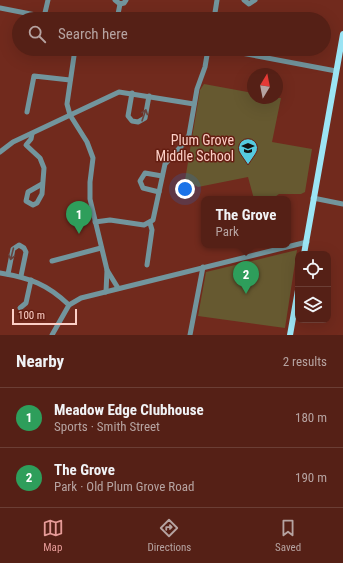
<!DOCTYPE html>
<meta charset="utf-8">
<style>
body{margin:0;font-family:"Roboto Condensed",sans-serif;background:#5b281f;color:#f1f3f6}
.controls{position:absolute;right:12px;bottom:12px;display:grid;overflow:hidden;border-radius:8px;box-shadow:0 4px 16px #0002}
.controls button{width:36px;height:36px;display:grid;place-items:center;padding:0;border:0;border-bottom:1px solid #6b3e35;background:#552016;color:#f1f3f6;font:20px sans-serif}
.compass{position:absolute;left:247px;top:68px;width:36px;height:36px;border-radius:50%;background:#552016;box-shadow:0 4px 16px #0002;rotate:10deg}
.scale{position:absolute;left:12px;bottom:10px;width:65px;box-sizing:border-box;padding-left:4px;border:2px solid #fccfc6;border-top:0;font-size:11px;line-height:14px;white-space:nowrap;color:#fccfc6;-webkit-text-stroke:3px #651e12;paint-order:stroke}
.you{position:absolute;left:185px;top:189px;width:14px;height:14px;margin:-10px;border:3px solid #fff;border-radius:50%;background:#1a73e8;box-shadow:0 0 0 6px #1a73e833}
.badge{display:grid;place-items:center;width:26px;height:26px;border-radius:50%;background:#e69b98;color:#fff;font-size:13px;font-weight:700}
.pin{position:absolute;translate:-50% -33px;filter:drop-shadow(0 1px 2px #0008)}
.pin::after{content:'';position:absolute;top:21px;width:14px;height:12px;background:inherit;clip-path:polygon(0 0,100% 0,50% 100%)}
.popup{position:absolute;left:201px;top:196px;width:90px;height:52px;box-sizing:border-box;display:grid;place-content:center;border-radius:8px;background:#552016;filter:drop-shadow(0 1px 3px #0005);font-size:13px;white-space:nowrap;color:#b6a3a1}
.popup b{font-size:15px;color:#f1f3f6}
.popup::after{content:'';position:absolute;left:50%;top:100%;margin-left:-8px;border:8px solid transparent;border-top-color:#552016}
.list{margin:0;padding:0;list-style:none}
h2{display:flex;justify-content:space-between;align-items:center;height:52px;margin:0;padding:0 16px;font-size:17px}
h2 small{font-size:13px;font-weight:400;color:#b6a3a1}
.list li{display:grid;grid-template-columns:26px 1fr auto;gap:12px;align-items:center;box-sizing:border-box;height:60px;padding:0 16px;border-top:1px solid #6b3e35}
.list b{display:block;font-size:15px;white-space:nowrap}
.list p{margin:0;font-size:13px;white-space:nowrap;color:#b6a3a1}
.list em{font-size:13px;font-style:normal;color:#b6a3a1}
.icon{flex:none;width:22px;height:22px;fill:none;stroke:currentColor;stroke-width:2;stroke-linecap:round;stroke-linejoin:round}
.map{position:relative;flex:none;width:343px;height:335px;overflow:hidden}
.search{position:absolute;background:#552016;box-shadow:0 4px 16px #0002;left:12px;right:12px;top:12px;height:44px;display:flex;align-items:center;gap:10px;box-sizing:border-box;padding:0 14px;border-radius:22px;color:#b6a3a1;font-size:15px}
.sheet{height:172px;background:#552016}
nav{display:flex;justify-content:space-around;align-items:center;box-sizing:border-box;height:56px;border-top:1px solid #6b3e35;background:#552016;font-size:11px;color:#b6a3a1}
nav a{display:grid;justify-items:center;gap:2px}
nav .on{color:#e69b98}
.map>svg:first-child{display:block}
</style>
<div class="map">
<svg width="343" height="335" viewBox="0 0 343 335">
<rect width="100%" height="100%" fill="#712a1d"/>
<g fill="#665930">
<polygon points="204,84 253,93 253,98 281,98 272,142 312,149 305,192 301,194 279,194 272,199 254,199 248,177 198,187 185,180 200,90"/>
<polygon points="297,250 285,328 198,316 206,272"/>
</g>
<g fill="none" stroke-linecap="round" stroke-linejoin="round">
<g stroke="#72959d" stroke-width="5">
<polyline points="115,0 120,4 124,3 126,0"/>
<polyline points="244,0 249,4 255,0"/>
<polyline points="0,8 56,19"/>
<polyline points="44,17 48,0"/>
<polyline points="117,19 120,4"/>
<polyline points="214,19 217,0"/>
<polyline points="75,49 67,104 70,115 87,142 93,158 90,182 90,199 107,270 118,288"/>
<polyline points="220,49 336,71"/>
<polyline points="132,93 128,116 132,121 138,122 145,118 149,96"/>
<polyline points="27,112 34,76 70,80"/>
<polyline points="32,134 31,139 26,145 40,158 44,168 42,194 37,203 33,205 26,201 28,192 42,184"/>
<polyline points="0,152 13,142 119,92 194,104"/>
<polyline points="159,192 143,188 140,181 145,173 162,176"/>
<polyline points="313,198 343,204"/>
<polyline points="95,222 110,220 144,225 153,220 165,164 185,142 189,135 197,89 205,67 208,49"/>
<polyline points="52,261 101,248"/>
<polyline points="147,265 152,230 150,223"/>
<path d="M0,273C30,278 47,284 69,305"/>
<polyline points="8,274 13,249 19,245 24,248 26,252 21,276"/>
<polyline points="106,292 107,270"/>
<polyline points="20,308 26,303 31,280"/>
<polyline points="52,335 69,305 81,298 307,242"/>
<polyline points="190,335 203,267"/>
</g>
<g stroke="#9ce5f5" stroke-width="6">
<polyline points="304,254 343,34"/>
<polyline points="290,335 298,290"/>
</g>
</g>
<defs><path id="oneway-shaft" d="M-6 0H5M1.5-3L5.5 0L1.5 3" fill="none" stroke-width="1.6" stroke-linecap="round" stroke-linejoin="round"/></defs>
<g stroke="#69423c">
<use href="#oneway-shaft" transform="translate(144 115) rotate(-71)"/>
<use href="#oneway-shaft" transform="translate(12 254) rotate(104)"/>
</g>
<defs>
<symbol id="school-pin" viewBox="-11 -11 22 30"><path d="M0 17L-7.5 6A9.5 9.5 0 1 1 7.5 6Z" fill="#55cae0" stroke="#651e12"/><path d="M0-5L7-2L0 1L-7-2ZM-4 1L0 2.5L4 1V4Q0 6-4 4Z" fill="#111"/></symbol>
</defs>
<g fill-rule="evenodd">
<use href="#school-pin" x="237" y="137" width="22" height="30"/>
</g>
<g text-anchor="middle" dominant-baseline="central" stroke-width="3" stroke-linejoin="round" paint-order="stroke">
<g font-size="14" fill="#fccfc6" stroke="#651e12" text-anchor="end">
<text x="234" y="140">Plum Grove<tspan x="234" dy="16">Middle School</tspan></text>
</g>
</g>
</svg>
<div class="controls">
<button><svg class="icon" aria-label="locate" viewBox="0 0 24 24"><circle cx="12" cy="12" r="6"/><path d="M12 2v4M12 18v4M2 12h4M18 12h4"/></svg></button>
<button><svg class="icon" aria-label="layers" viewBox="0 0 24 24"><path d="M12 4l9 5-9 5-9-5zM3 14l9 5 9-5"/></svg></button>
</div>
<svg class="compass" viewBox="-18 -18 36 36"><path d="M0-13l5 13h-10z" fill="#e53935"/><path d="M0 13l5-13h-10z" fill="#b6a3a1"/></svg>
<div class="scale">100 m</div>
<div class="you"></div>
<div class="pin badge" style="left:79px;top:234px;background:#2e9e5b">1</div>
<div class="pin badge" style="left:246px;top:294px;background:#2e9e5b">2</div>
<div class="popup"><b>The Grove</b>Park</div>
<div class="search"><svg class="icon" aria-label="search" viewBox="0 0 24 24"><circle cx="10" cy="10" r="6"/><path d="M15 15l6 6"/></svg>Search here</div>
</div>
<section class="sheet">
<h2>Nearby<small>2 results</small></h2>
<ul class="list">
<li><span class="badge" style="background:#2e9e5b">1</span><div><b>Meadow Edge Clubhouse</b><p>Sports · Smith Street</p></div><em>180 m</em></li>
<li><span class="badge" style="background:#2e9e5b">2</span><div><b>The Grove</b><p>Park · Old Plum Grove Road</p></div><em>190 m</em></li>
</ul>
</section>
<nav>
<a class="on"><svg class="icon" aria-label="map" viewBox="0 0 24 24"><path d="M3 6l6-2 6 2 6-2v14l-6 2-6-2-6 2zM9 4v14M15 6v14"/></svg>Map</a>
<a><svg class="icon" aria-label="directions" viewBox="0 0 24 24"><path d="M12 3l9 9-9 9-9-9zM9 14v-3h6M13 9l2 2-2 2"/></svg>Directions</a>
<a><svg class="icon" aria-label="saved" viewBox="0 0 24 24"><path d="M7 4h10v16l-5-4-5 4z"/></svg>Saved</a>
</nav>
